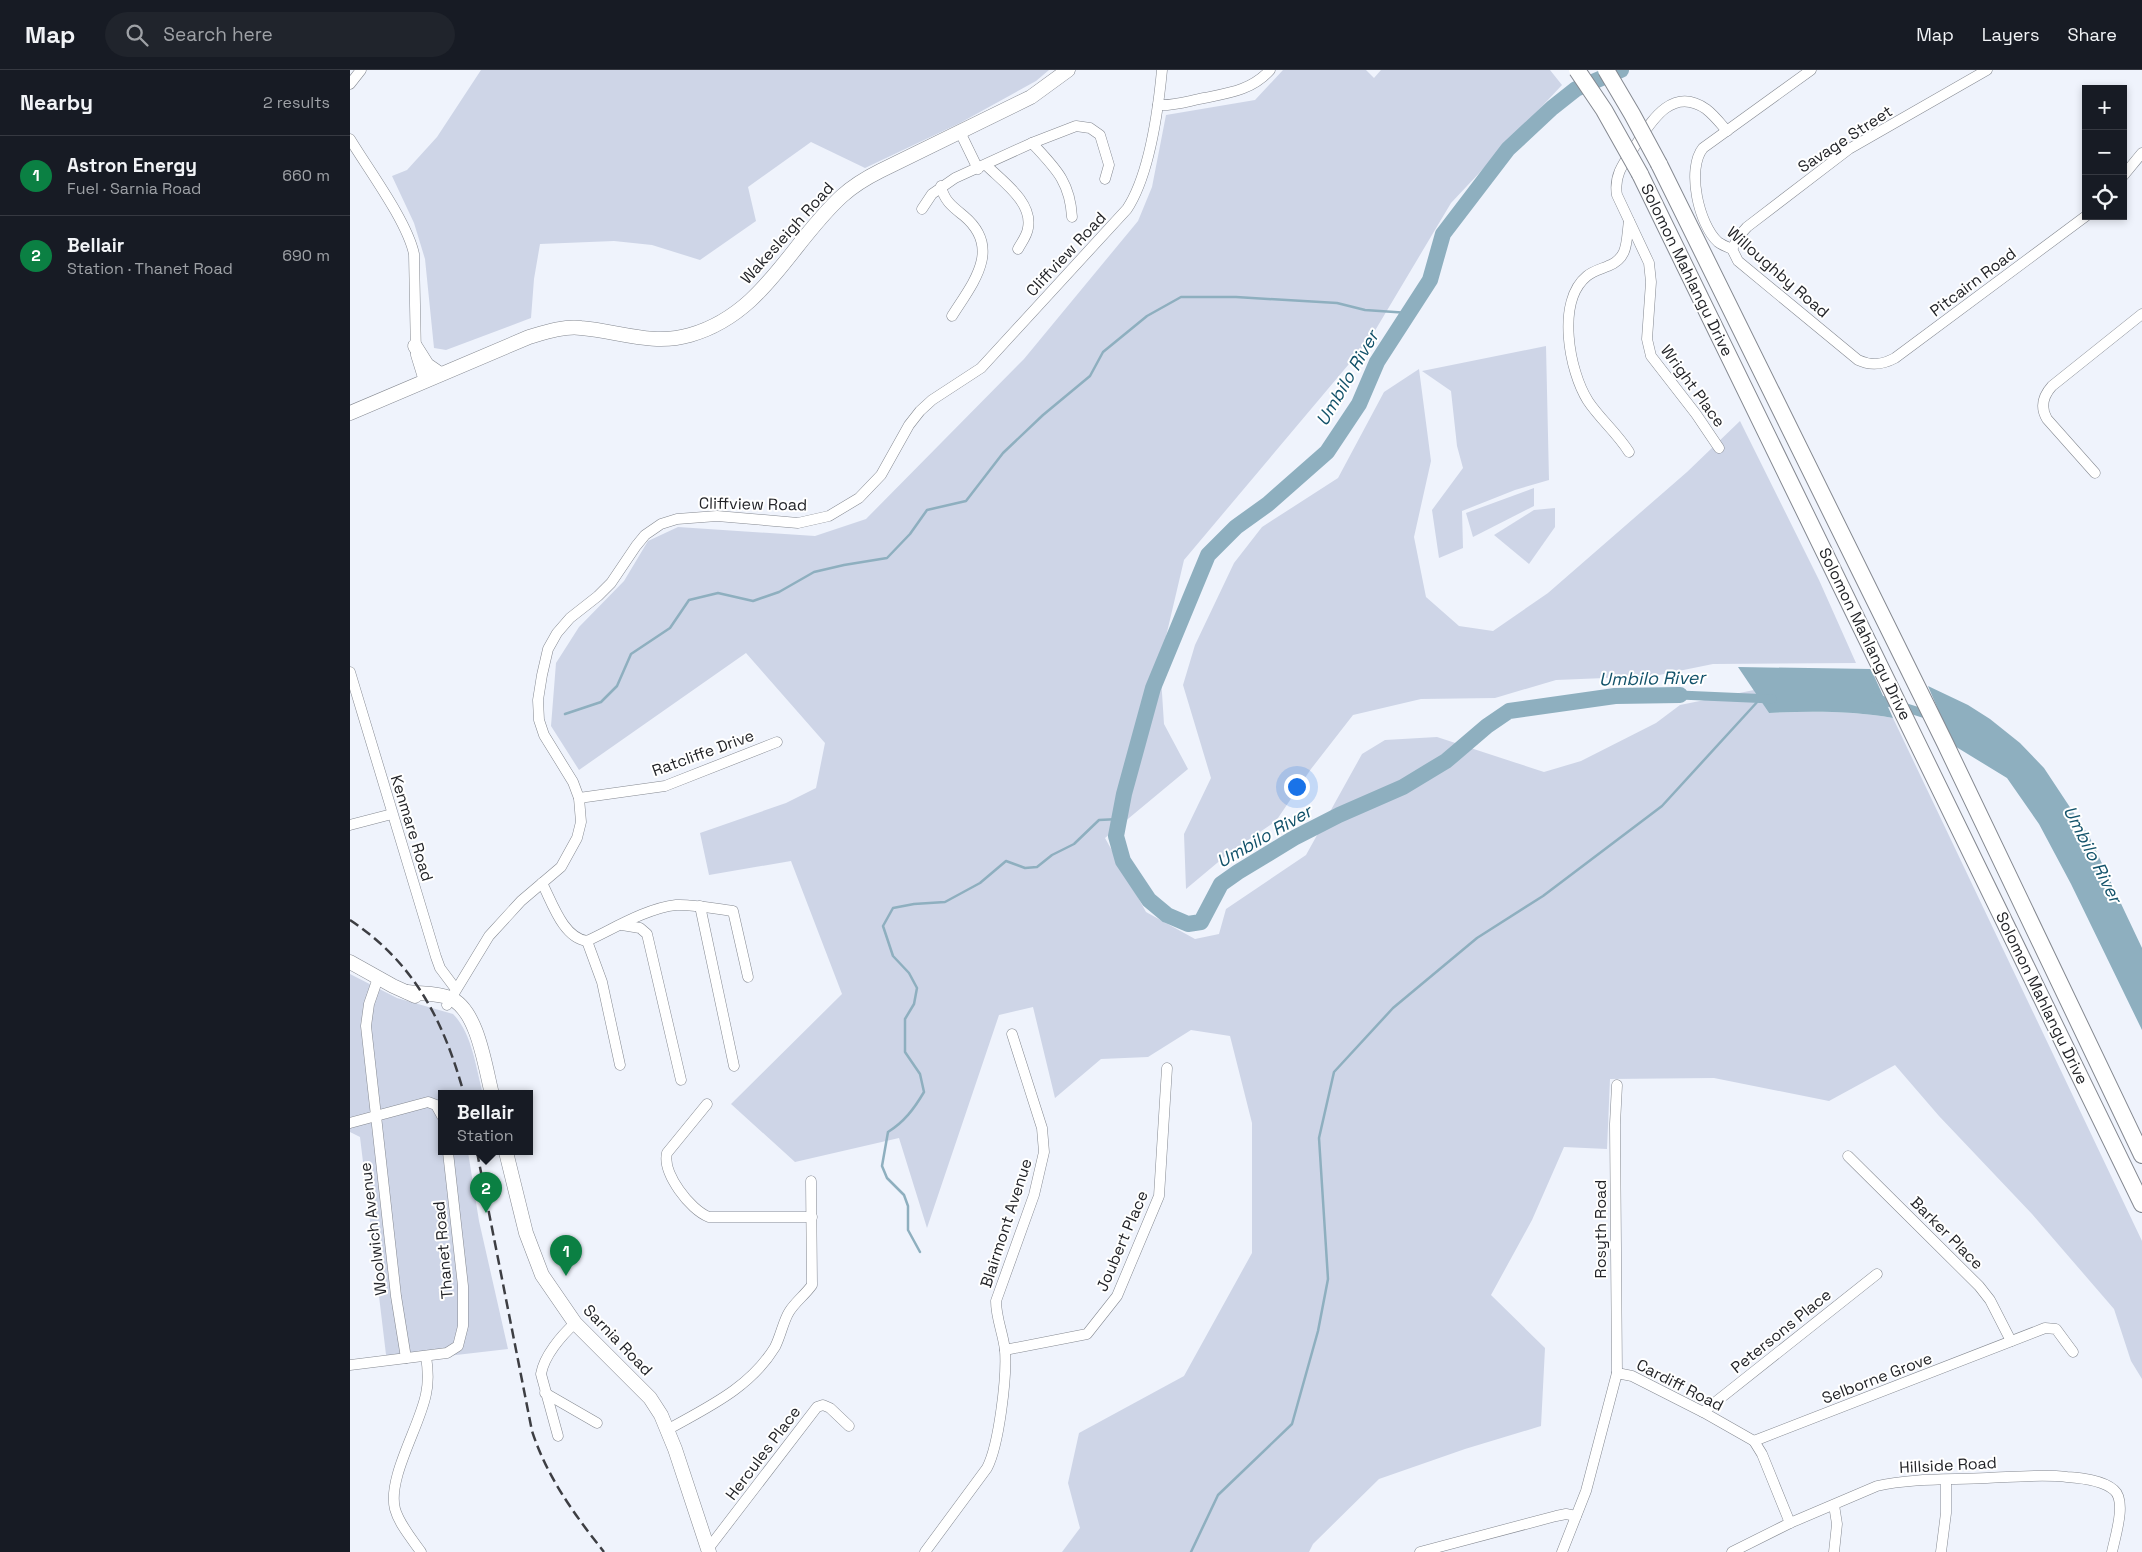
<!DOCTYPE html>
<meta charset="utf-8">
<style>
body{margin:0;font-family:"Space Grotesk",sans-serif;background:#20242c;color:#f1f3f6}
.controls{position:absolute;right:15px;top:15px;display:grid;overflow:hidden;border-radius:0px;box-shadow:0 2px 8px #0003}
.controls button{width:45px;height:45px;display:grid;place-items:center;padding:0;border:0;border-bottom:1px solid #363941;background:#171b24;color:#f1f3f6;font:25px sans-serif}
.you{position:absolute;left:946px;top:716px;width:18px;height:18px;margin:-12px;border:4px solid #fff;border-radius:50%;background:#1a73e8;box-shadow:0 0 0 8px #1a73e833}
.badge{display:grid;place-items:center;width:32px;height:32px;border-radius:50%;background:#0b8043;color:#fff;font-size:16px;font-weight:700}
.pin{position:absolute;translate:-50% -41px;filter:drop-shadow(0 1px 2px #0008)}
.pin::after{content:'';position:absolute;top:26px;width:18px;height:15px;background:inherit;clip-path:polygon(0 0,100% 0,50% 100%)}
.popup{position:absolute;left:88px;top:1020px;width:95px;height:65px;box-sizing:border-box;display:grid;place-content:center;border-radius:0px;background:#171b24;filter:drop-shadow(0 1px 4px #0005);font-size:16px;white-space:nowrap;color:#9ea1a6}
.popup b{font-size:19px;color:#f1f3f6}
.popup::after{content:'';position:absolute;left:50%;top:100%;margin-left:-10px;border:10px solid transparent;border-top-color:#171b24}
.list{margin:0;padding:0;list-style:none}
h2{display:flex;justify-content:space-between;align-items:center;height:65px;margin:0;padding:0 20px;font-size:21px}
h2 small{font-size:16px;font-weight:400;color:#9ea1a6}
.list li{display:grid;grid-template-columns:32px 1fr auto;gap:15px;align-items:center;box-sizing:border-box;height:80px;padding:0 20px;border-top:1px solid #363941}
.list b{display:block;font-size:19px;white-space:nowrap}
.list p{margin:0;font-size:16px;white-space:nowrap;color:#9ea1a6}
.list em{font-size:16px;font-style:normal;color:#9ea1a6}
.icon{flex:none;width:28px;height:28px;fill:none;stroke:currentColor;stroke-width:2;stroke-linecap:round;stroke-linejoin:round}
.map{position:relative;flex:none;width:1792px;height:1482px;overflow:hidden}
header{display:flex;align-items:center;gap:30px;box-sizing:border-box;height:70px;padding:0 25px;background:#171b24;border-bottom:1px solid #363941}
header strong{font-size:24px}
nav{display:flex;gap:28px;margin-inline-start:auto;font-size:18px}
.search{width:350px;height:45px;background:#20242c;display:flex;align-items:center;gap:12px;box-sizing:border-box;padding:0 18px;border-radius:28px;color:#9ea1a6;font-size:19px}
main{display:flex}
aside{flex:1;background:#171b24}
.map>svg:first-child{display:block}
</style>
<header>
<strong>Map</strong>
<div class="search"><svg class="icon" aria-label="search" viewBox="0 0 24 24"><circle cx="10" cy="10" r="6"/><path d="M15 15l6 6"/></svg>Search here</div>
<nav><a>Map</a><a>Layers</a><a>Share</a></nav>
</header>
<main>
<aside>
<h2>Nearby<small>2 results</small></h2>
<ul class="list">
<li><span class="badge">1</span><div><b>Astron Energy</b><p>Fuel · Sarnia Road</p></div><em>660 m</em></li>
<li><span class="badge">2</span><div><b>Bellair</b><p>Station · Thanet Road</p></div><em>690 m</em></li>
</ul>
</aside>
<div class="map">
<svg width="1792" height="1482" viewBox="0 0 1792 1482">
<rect width="100%" height="100%" fill="#eff3fc"/>
<g fill="#ced5e7">
<polygon points="131,0 699,0 686,11 610,53 515,98 461,72 398,117 406,151 350,190 302,175 264,171 190,174 184,209 181,248 96,280 84,278 75,189 64,153 42,106 57,100 87,67"/>
<path d="M933,0H1016L1024,8L1031,0H1200L1212,15L1101,133L1020,269L834,490L810,592L814,654L838,699L755,768L796,842L845,869L869,864L876,839L956,785L1012,684L1035,670L1087,667L1194,702L1231,691L1306,653L1330,635L1404,620L1419,643C1463,641 1500,641 1543,648L1792,1171V1309L1781,1291L1764,1239L1682,1144L1589,1046L1545,995L1479,1031L1364,1008L1260,1009L1257,1079L1214,1077L1182,1150L1141,1225L1195,1278L1191,1356L1115,1379L1029,1409L963,1474L959,1482H712L730,1458L718,1413L729,1363L834,1306L902,1183V1053L880,966L841,960L798,987L751,989L705,1028L683,937L649,945L577,1158L549,1068L445,1092L381,1034L492,924L441,791L359,805L350,763L436,733L466,718L475,673L396,583L229,700L201,656L206,593L229,557L274,511L298,471L328,457L465,466L516,449L674,289L788,151L802,117L816,45L905,30Z"/>
<polygon points="1196,276 1199,410 1165,420 1112,441 1113,478 1089,488 1082,440 1113,398 1107,376 1101,321 1072,301"/>
<polygon points="1069,299 1081,391 1064,467 1076,527 1109,556 1143,561 1198,523 1337,402 1390,351 1469,510 1506,593 1363,594 1304,606 1206,610 1145,628 1071,629 1003,645 961,699 926,751 879,783 836,819 834,764 861,708 833,615 845,575 884,493 912,457 988,408 1034,322"/>
<polygon points="1184,418 1184,436 1123,467 1116,443"/>
<polygon points="1205,438 1205,457 1179,494 1144,465 1184,440"/>
<path d="M0,904L47,928L103,944C122,963 126,998 133,1024H92V1082H118L129,1151L158,1279L37,1293L10,1067L0,1062Z"/>
</g>
<g fill="#8eafbf">
<path d="M1388,597L1521,599L1543,648C1502,641 1461,641 1419,643Z"/>
<polygon points="1578,616 1618,635 1640,649 1670,673 1694,698 1739,766 1792,878 1792,960 1721,814 1689,754 1657,708 1603,675"/>
</g>
<g fill="none" stroke-linecap="round" stroke-linejoin="round">
<g stroke="#8eafbf" stroke-width="2.5">
<polyline points="215,644 251,632 267,616 281,584 320,558 339,530 368,523 403,531 429,522 464,502 494,495 537,488 560,464 577,440 616,431 653,383 693,345 740,306 753,282 797,246 831,227 886,227 987,233 1015,240 1059,243"/>
<path d="M570,1182L558,1160V1136L554,1125L537,1108L532,1096L538,1062C554,1052 564,1039 574,1022L570,1004L555,982V949L564,934L567,918L559,903L543,886L533,856L543,838L564,834L595,832L630,813L656,791L675,798L687,797L702,785L724,774L749,750L769,749"/>
<polyline points="841,1482 868,1425 942,1354 968,1261 978,1209 969,1068 984,1002 1043,938 1127,868 1193,826 1312,736 1409,630"/>
</g>
<g stroke="#8eafbf" stroke-width="9">
<polyline points="1330,625 1422,629"/>
<polyline points="1525,628 1582,646"/>
</g>
<polyline stroke="#8eafbf" stroke-width="16" points="1271,0 1226,19 1202,38 1158,79 1093,164 1080,210 1027,292 1009,334 977,382 918,434 886,457 858,485 803,618 774,724 766,766 773,791 799,830 817,845 838,854 851,852 871,814 888,802 944,768 989,745 1053,717 1096,691 1137,656 1159,641 1265,626 1330,625"/>
<defs>
<g id="minor">
<polyline points="0,14 11,0"/>
<path d="M808,35C825,36 838,31 854,28C879,23 902,20 920,0"/>
<polyline points="610,62 628,99"/>
<path d="M0,69C18,99 57,151 64,184L66,285L74,311"/>
<path d="M682,73C705,98 720,111 722,147"/>
<path d="M636,95C652,111 683,132 678,158C677,166 671,173 668,179"/>
<polyline points="1773,106 1792,83"/>
<path d="M591,116C594,131 603,137 614,146C653,179 622,214 602,246"/>
<polyline points="572,139 582,124 605,108 682,73 726,56 740,58 750,65 759,95 755,109"/>
<path d="M1279,151C1276,171 1279,188 1258,196C1251,199 1243,201 1237,206C1206,231 1219,301 1238,331C1250,349 1267,363 1279,382"/>
<path d="M1382,179L1388,191L1508,290C1521,296 1532,295 1545,288L1736,146"/>
<polyline points="1382,179 1389,166 1397,157 1499,79 1637,0"/>
<path d="M1382,179C1377,177 1372,175 1368,172C1349,155 1336,99 1353,78L1461,0"/>
<path d="M1369,378L1346,344L1301,286L1297,269L1301,212L1299,193L1267,125C1263,104 1276,90 1287,73C1302,50 1323,16 1356,39C1364,45 1371,54 1377,61"/>
<path d="M1745,403L1697,349C1690,337 1693,326 1702,316L1792,244"/>
<polyline points="0,602 86,887 90,898 105,918"/>
<polyline points="229,728 315,716 427,672"/>
<polyline points="0,755 42,744"/>
<path d="M192,813C202,832 213,868 237,871C263,859 297,838 326,835C345,834 365,839 383,841L398,907"/>
<polyline points="350,836 384,996"/>
<polyline points="272,855 290,858 297,864 331,1010"/>
<polyline points="237,871 252,912 270,995"/>
<polyline points="28,908 19,934 16,956 46,1226 56,1288"/>
<path d="M97,935L139,866L171,831L211,797L227,768L231,752L229,728L223,712L194,665L189,650L188,630L192,605L198,579L207,563L220,548L248,526L261,513L286,476L295,465L311,454L327,449L367,446L448,453L479,446L509,428L531,405L559,355L570,341L582,330L631,298L777,139C800,104 808,42 812,0"/>
<path d="M357,1034L317,1083C312,1103 340,1140 359,1147H462"/>
<polyline points="0,1053 78,1032 86,1035 92,1046"/>
<polyline points="1498,1086 1629,1216 1640,1230 1661,1271"/>
<polyline points="655,1280 737,1264 767,1226 809,1126 817,998"/>
<polyline points="0,1295 97,1283 108,1276 113,1256 113,1216 98,1082"/>
<polyline points="1267,1303 1265,1054 1267,1015"/>
<polyline points="195,1323 247,1353"/>
<polyline points="1353,1342 1527,1204"/>
<path d="M317,1360C358,1337 400,1318 425,1277C431,1265 433,1252 439,1242C445,1232 455,1225 462,1215L461,1111"/>
<path d="M208,1366L191,1304C194,1286 211,1266 225,1253"/>
<polyline points="1404,1371 1695,1258 1706,1259 1723,1282"/>
<polyline points="1484,1435 1487,1454 1484,1482"/>
<polyline points="358,1479 467,1337 473,1335 480,1338 499,1356"/>
<path d="M71,1482C62,1469 49,1454 45,1439C37,1408 70,1356 76,1324C79,1311 78,1299 76,1286"/>
<path d="M575,1482L637,1398C649,1375 657,1307 655,1280C653,1263 646,1248 646,1231L684,1125L694,1082L692,1058L662,964"/>
<polyline points="1070,1482 1206,1446 1216,1444 1226,1446"/>
<polyline points="1212,1482 1236,1421 1267,1303 1282,1306 1353,1342 1404,1371 1412,1384 1440,1453"/>
<path d="M1382,1482L1440,1453L1527,1416C1562,1408 1601,1410 1637,1408C1663,1407 1691,1404 1717,1407C1731,1408 1753,1410 1764,1420C1777,1431 1765,1467 1762,1482"/>
<polyline points="1591,1482 1596,1443 1596,1410"/>
</g>
<g id="secondary">
<polyline points="65,276 77,295 90,304"/>
<path d="M0,343L179,267C196,262 214,256 231,258C268,261 303,276 340,265C414,244 440,173 492,126C503,116 516,108 530,101L681,27L718,0"/>
<polyline points="0,892 43,916 65,926"/>
<path d="M57,922C71,924 87,923 100,928C128,940 135,997 142,1024"/>
<polyline points="156,1082 176,1163 192,1205 225,1253 300,1328 311,1345 325,1379 359,1482"/>
</g>
<g id="trunk">
<polyline points="1309,94 1595,673 1792,1085"/>
<polyline points="1290,104 1792,1134"/>
</g>
</defs>
<use href="#minor" stroke="#858991" stroke-width="11"/>
<use href="#secondary" stroke="#858991" stroke-width="15"/>
<use href="#trunk" stroke="#858991" stroke-width="18"/>
<use href="#minor" stroke="#fff" stroke-width="10"/>
<use href="#secondary" stroke="#fff" stroke-width="14"/>
<use href="#trunk" stroke="#fff" stroke-width="16"/>
<g stroke="#3d3e43" stroke-width="2.5" stroke-dasharray="10 5" stroke-linecap="butt">
<path d="M0,850C65,893 94,952 114,1024"/>
<path d="M127,1082L182,1361C197,1407 224,1444 254,1482"/>
</g>
<defs>
<g id="trunk-bridge">
<polyline points="1227,0 1254,40 1290,104"/>
<polyline points="1256,0 1282,44 1309,94"/>
</g>
</defs>
<use href="#trunk-bridge" stroke="#858991" stroke-width="18" stroke-linecap="butt"/>
<use href="#trunk-bridge" stroke="#fff" stroke-width="16"/>
</g>
<g text-anchor="middle" dominant-baseline="central" stroke-width="4" stroke-linejoin="round" paint-order="stroke">
<g font-size="16" fill="#232428" stroke="#fff">
<text transform="translate(1495 69) rotate(-33)">Savage Street</text>
<text transform="translate(437 163) rotate(-48)">Wakesleigh Road</text>
<text transform="translate(716 184) rotate(-47)">Cliffview Road</text>
<text transform="translate(1337 200) rotate(64)">Solomon Mahlangu Drive</text>
<text transform="translate(1428 202) rotate(41)">Willoughby Road</text>
<text transform="translate(1623 212) rotate(-37)">Pitcairn Road</text>
<text transform="translate(1343 316) rotate(54)">Wright Place</text>
<text transform="translate(403 434) rotate(1)">Cliffview Road</text>
<text transform="translate(1515 564) rotate(64)">Solomon Mahlangu Drive</text>
<text transform="translate(353 683) rotate(-20)">Ratcliffe Drive</text>
<text transform="translate(62 758) rotate(73)">Kenmare Road</text>
<text transform="translate(1692 928) rotate(64)">Solomon Mahlangu Drive</text>
<text transform="translate(656 1153) rotate(-72)">Blairmont Avenue</text>
<text transform="translate(23 1159) rotate(-97)">Woolwich Avenue</text>
<text transform="translate(1250 1159) rotate(-90)">Rosyth Road</text>
<text transform="translate(1597 1163) rotate(45)">Barker Place</text>
<text transform="translate(772 1171) rotate(-67)">Joubert Place</text>
<text transform="translate(93 1180) rotate(-95)">Thanet Road</text>
<text transform="translate(1431 1261) rotate(-39)">Petersons Place</text>
<text transform="translate(268 1270) rotate(46)">Sarnia Road</text>
<text transform="translate(1527 1308) rotate(-21)">Selborne Grove</text>
<text transform="translate(1330 1315) rotate(27)">Cardiff Road</text>
<text transform="translate(413 1383) rotate(-53)">Hercules Place</text>
<text transform="translate(1598 1395) rotate(-3)">Hillside Road</text>
</g>
<g font-size="18" font-style="italic" fill="#12526a" stroke="#fff">
<text transform="translate(997 308) rotate(-60)">Umbilo River</text>
<text transform="translate(1302 608) rotate(-1)">Umbilo River</text>
<text transform="translate(914 766) rotate(-30)">Umbilo River</text>
<text transform="translate(1743 784) rotate(63)">Umbilo River</text>
</g>
</g>
</svg>
<div class="controls">
<button>+</button>
<button>−</button>
<button><svg class="icon" aria-label="locate" viewBox="0 0 24 24"><circle cx="12" cy="12" r="6"/><path d="M12 2v4M12 18v4M2 12h4M18 12h4"/></svg></button>
</div>
<div class="you"></div>
<div class="pin badge" style="left:216px;top:1206px">1</div>
<div class="pin badge" style="left:136px;top:1143px">2</div>
<div class="popup"><b>Bellair</b>Station</div>
</div>
</main>
